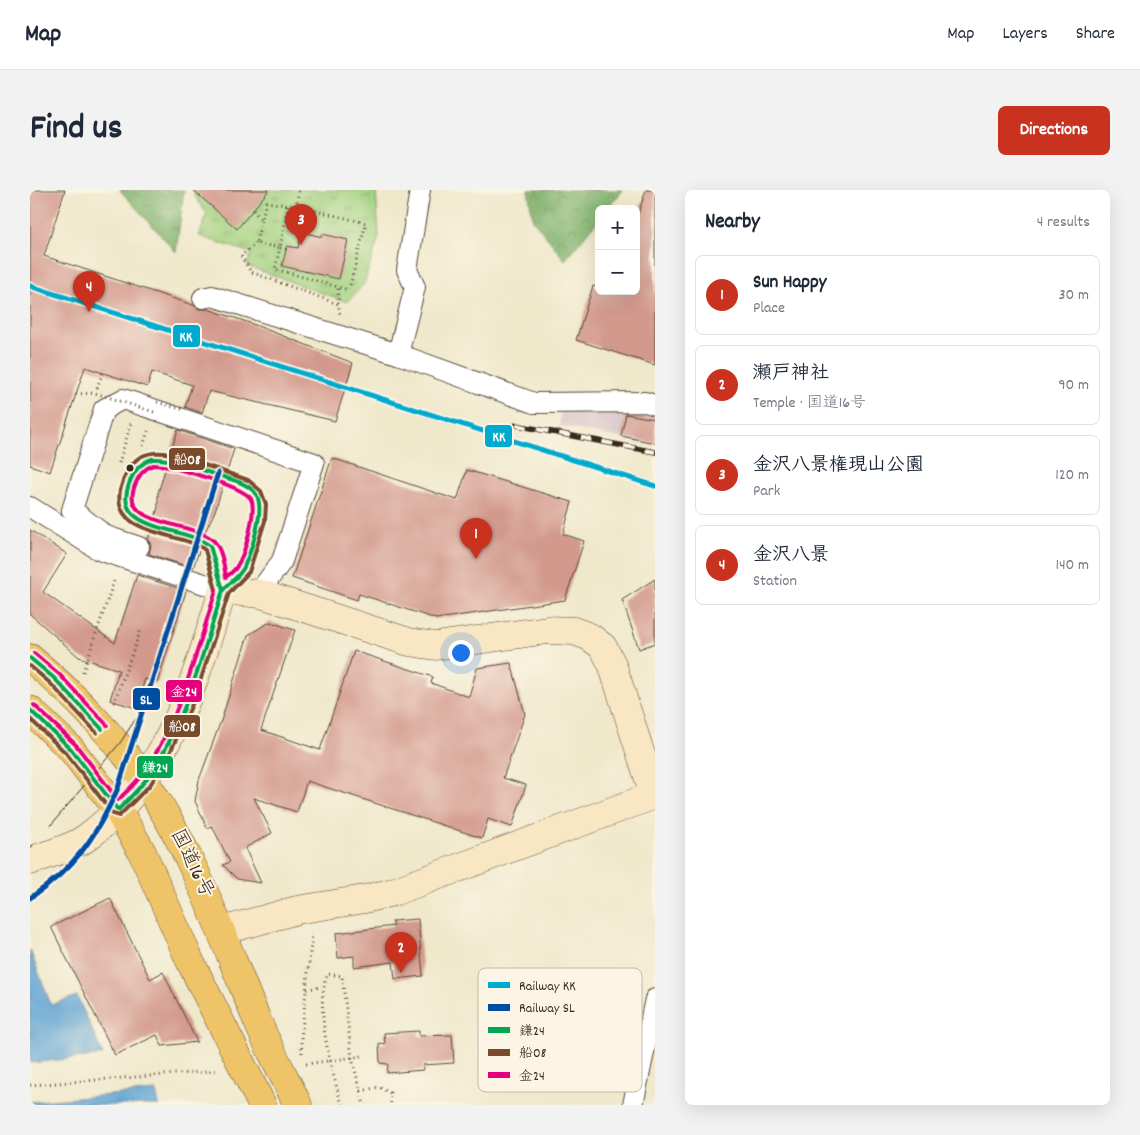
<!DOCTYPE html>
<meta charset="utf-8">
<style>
body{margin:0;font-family:Dekko,"Klee One",sans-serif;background:#f2f2f3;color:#1f2937}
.controls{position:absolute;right:15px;top:15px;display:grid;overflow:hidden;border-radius:8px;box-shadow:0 5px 20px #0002}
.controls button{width:45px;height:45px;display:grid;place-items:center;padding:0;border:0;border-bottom:1px solid #e0e1e3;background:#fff;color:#1f2937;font:25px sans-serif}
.you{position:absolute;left:430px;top:462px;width:18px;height:18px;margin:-12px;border:4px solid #fff;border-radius:50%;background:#1a73e8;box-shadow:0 0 0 8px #1a73e833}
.badge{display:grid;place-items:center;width:32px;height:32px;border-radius:50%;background:#c8321e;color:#fff;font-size:16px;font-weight:700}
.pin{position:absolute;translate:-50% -41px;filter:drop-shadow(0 1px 2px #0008)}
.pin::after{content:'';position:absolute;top:26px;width:18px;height:15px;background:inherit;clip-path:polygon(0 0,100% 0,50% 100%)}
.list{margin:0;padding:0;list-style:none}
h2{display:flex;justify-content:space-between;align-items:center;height:65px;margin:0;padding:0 20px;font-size:21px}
h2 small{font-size:16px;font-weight:400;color:#747a83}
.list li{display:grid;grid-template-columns:32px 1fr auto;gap:15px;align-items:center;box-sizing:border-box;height:80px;margin:0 10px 10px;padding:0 10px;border:1px solid #e0e1e3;border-radius:8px}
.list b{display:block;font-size:19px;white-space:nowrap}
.list p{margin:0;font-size:16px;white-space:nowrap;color:#747a83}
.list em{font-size:16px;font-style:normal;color:#747a83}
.map{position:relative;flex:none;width:625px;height:915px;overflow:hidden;border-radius:8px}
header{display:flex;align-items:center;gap:30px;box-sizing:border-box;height:70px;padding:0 25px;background:#fff;border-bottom:1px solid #e0e1e3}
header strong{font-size:24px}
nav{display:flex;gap:28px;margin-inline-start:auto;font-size:18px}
.intro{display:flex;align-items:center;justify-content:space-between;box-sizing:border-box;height:120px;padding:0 30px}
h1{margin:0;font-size:35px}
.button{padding:12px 22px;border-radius:8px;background:#c8321e;color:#fff;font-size:18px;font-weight:700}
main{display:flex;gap:30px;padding:0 30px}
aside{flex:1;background:#fff;border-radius:8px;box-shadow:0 5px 20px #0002}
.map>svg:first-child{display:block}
</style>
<header>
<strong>Map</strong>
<nav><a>Map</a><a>Layers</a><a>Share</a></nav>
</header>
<div class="intro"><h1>Find us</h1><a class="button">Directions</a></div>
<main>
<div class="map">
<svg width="625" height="915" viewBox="0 0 625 915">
<defs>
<pattern id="grass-tufts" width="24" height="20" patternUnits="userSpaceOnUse" patternTransform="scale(1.25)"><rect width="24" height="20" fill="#a2d17f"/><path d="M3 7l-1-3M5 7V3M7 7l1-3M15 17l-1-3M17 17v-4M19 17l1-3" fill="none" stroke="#85aa67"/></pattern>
<pattern id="forest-crowns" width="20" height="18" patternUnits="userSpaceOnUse" patternTransform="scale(1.25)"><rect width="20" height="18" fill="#81b36e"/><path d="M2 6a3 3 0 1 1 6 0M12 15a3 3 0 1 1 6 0" fill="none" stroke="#6b925a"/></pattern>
</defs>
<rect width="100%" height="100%" fill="#fcf5e5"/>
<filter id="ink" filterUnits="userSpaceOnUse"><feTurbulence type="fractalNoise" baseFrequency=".02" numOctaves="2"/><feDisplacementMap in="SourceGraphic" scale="10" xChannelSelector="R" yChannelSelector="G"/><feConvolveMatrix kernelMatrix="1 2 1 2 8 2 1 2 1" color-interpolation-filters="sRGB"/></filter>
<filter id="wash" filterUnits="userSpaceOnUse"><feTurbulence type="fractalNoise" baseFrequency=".0096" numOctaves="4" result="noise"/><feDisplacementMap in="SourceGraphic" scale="20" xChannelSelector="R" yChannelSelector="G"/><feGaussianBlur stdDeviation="1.12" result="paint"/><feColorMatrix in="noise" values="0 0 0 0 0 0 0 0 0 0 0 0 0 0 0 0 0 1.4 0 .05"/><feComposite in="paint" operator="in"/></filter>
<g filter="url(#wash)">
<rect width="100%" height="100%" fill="#efe8cb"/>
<polygon fill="#d2bdc5" points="611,219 625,224 625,255 529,236 531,222"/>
<polygon fill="url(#grass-tufts)" stroke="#6e7e4e" points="168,0 346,0 349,46 334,94 317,112 217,76 221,63 169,46 177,24 164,5"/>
<g fill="url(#forest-crowns)" stroke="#5e6e46">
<polygon points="90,0 154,0 146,62"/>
<polygon points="498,0 593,0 577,19 569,19 569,29 535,70 503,30"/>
</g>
<g fill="#5da3d2" stroke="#4c6678">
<polygon points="0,760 21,815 47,806 73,865 0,873"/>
<polygon points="126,901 129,915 0,915 0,912"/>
</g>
<g id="blocks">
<g fill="#d2998c">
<polygon points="0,0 35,0 14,66 163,115 169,119 178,119 217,132 323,173 305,231 179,201 172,223 155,217 162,195 122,182 117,197 55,177 20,282 0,275"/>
<polygon points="163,0 239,0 207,39"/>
<polygon points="616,0 625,0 625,175 546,150 563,96 569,98 569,101 606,101 606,30"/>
<polygon points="272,42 292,47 292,44 318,50 309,89 252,76 257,56 268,58"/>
<polygon points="596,224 625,229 625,253 591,246"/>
<polygon points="148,240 204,259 197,282 140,263"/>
<polygon points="302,268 427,310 437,280 542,312 533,344 554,351 535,410 406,429 329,404 327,410 262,388"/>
<polygon points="136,277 193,295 185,321 174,344 125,328 128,317 128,303"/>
<polygon points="0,340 37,364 13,402 85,453 107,385 156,401 127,493 115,489 106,518 80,510 89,480 49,467 0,424"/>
<polygon points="121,341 170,358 163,378 119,364 121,355 118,350"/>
<polygon points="625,389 625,453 609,459 592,410"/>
<polygon points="240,432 265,440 231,540 290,560 324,461 403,487 401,493 439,507 447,478 481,473 495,524 473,588 496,595 482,637 458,629 452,648 277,591 267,622 224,608 242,643 215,658 231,693 207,689 193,675 200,672 182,636 177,638 165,611 169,590 192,528 218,445"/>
<polygon points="80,708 120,789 133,782 167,852 132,856 127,845 85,865 21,737"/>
<polygon points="388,729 393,786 365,789 363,772 324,777 324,766 308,768 306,743 364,736 362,731"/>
<polygon points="389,841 389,846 422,845 424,873 393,875 393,880 357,883 358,874 350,873 349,853 355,854 354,843"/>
</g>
</g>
</g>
<g filter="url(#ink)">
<use href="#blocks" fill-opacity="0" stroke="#564638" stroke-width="1"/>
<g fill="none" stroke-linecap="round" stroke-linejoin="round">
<defs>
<path id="lane" d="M124,269L138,270L214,295L225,303L230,315L229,330L213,379L193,400C190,390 186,363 179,356C156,333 83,344 98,295C103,281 110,274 124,269Z"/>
<g id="street">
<polyline points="173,108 182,106 368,164 504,213 615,212 625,215"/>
<polyline points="368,164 385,97 377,80 390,0"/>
<polyline points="0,317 69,360 193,400"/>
<polyline points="109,357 76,346 42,320 74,219 93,209 284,273 252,371 235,394 231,404"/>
<polyline points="603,915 625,809"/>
</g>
<g id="secondary">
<path d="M0,671C17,664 41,659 56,648C139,587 164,493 193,400L231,404L379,452L406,456L517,440L544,441L560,447L573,457L582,474L624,605"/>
<polyline points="192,741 267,720 335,709 363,702 625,605"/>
</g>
<g id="highway">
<path d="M0,468C40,501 88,549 116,593C165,666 193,749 227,830C239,859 255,887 268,915"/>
<polyline points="0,520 41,559 88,620 112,662 160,771 232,915"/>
</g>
</defs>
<use href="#lane" stroke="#564638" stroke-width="12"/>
<use href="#street" stroke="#564638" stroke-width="22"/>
<use href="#secondary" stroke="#564638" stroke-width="29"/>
<use href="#highway" stroke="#564638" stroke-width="29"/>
<g stroke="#564638" stroke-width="3" stroke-dasharray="1 4" stroke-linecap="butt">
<polyline points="258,15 250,58 226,53 236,12 266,16 269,0"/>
<polyline points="266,16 336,33 319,100 308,97"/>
<polyline points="223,20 232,31"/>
<polyline points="226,53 211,66 221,82 308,114 310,124"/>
<polyline points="256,59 250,58 245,79 308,97 308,114"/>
<polyline points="67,198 74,179"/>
<polyline points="113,256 118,241"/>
<polyline points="89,273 101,233"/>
<polyline points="53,482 85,388"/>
<polyline points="84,513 111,439"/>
<polyline points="277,799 292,797"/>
<polyline points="272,863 271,850 282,743"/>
<polyline points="276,874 332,866"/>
<polyline points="0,895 186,881"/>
<polyline points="331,901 349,897 360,903 361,915"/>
<path d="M312,915C302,883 283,814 298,784L312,786L322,868L334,915"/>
</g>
<use href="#lane" stroke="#fff" stroke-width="10"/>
<use href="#street" stroke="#fff" stroke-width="20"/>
<use href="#secondary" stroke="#f9e7c3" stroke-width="28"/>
<use href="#highway" stroke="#efc469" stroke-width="28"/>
<g stroke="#3b2a1e" stroke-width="1">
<polyline points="21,635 90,553 114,516"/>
<polyline points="0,659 3,655"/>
</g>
<defs>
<polyline id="rail" points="486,235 625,262"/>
</defs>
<use href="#rail" stroke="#3b2a1e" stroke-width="5.5"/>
<use href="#rail" stroke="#fcf5e5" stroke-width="4" stroke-dasharray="11" stroke-linecap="butt"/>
<g stroke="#564638" stroke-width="3" stroke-dasharray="1 4" stroke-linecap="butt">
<polyline points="46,204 65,203 124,222"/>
<polyline points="127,212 154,220"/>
</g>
<defs>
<g id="bus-1">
<path d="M122,269C141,268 160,275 178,282C191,287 217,291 226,304C236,320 221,361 214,377C210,386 199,393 193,400L180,356C153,335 81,342 99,294C103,282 110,273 122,269Z"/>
<polyline points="0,468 24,488 72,539"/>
<path d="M0,520L41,559L88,620C97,611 106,602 114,592C153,544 174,458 193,400"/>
</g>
<g id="bus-2">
<polyline points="0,476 20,493 67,543"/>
<path d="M0,529L36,563L83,624L89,626L120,595L138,567L164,510L199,403L219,382L235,331L236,314L231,301L218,290L143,264C130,262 117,261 106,270C98,278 93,289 90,300C81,347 151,341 175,360L186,400"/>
</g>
<g id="bus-3">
<path d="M123,275C139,275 213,296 221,309C227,321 215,364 207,376C205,380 200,384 196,387C194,376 192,360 184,351C164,331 91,337 104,298C107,288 113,279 123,275Z"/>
<polyline points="4,463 29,484 77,535"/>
<path d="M4,515L46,555L88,610C95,603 103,596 109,588C147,541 168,457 186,400"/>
</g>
</defs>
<use href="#bus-1" stroke="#fcf5e5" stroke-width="8"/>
<use href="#bus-2" stroke="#fcf5e5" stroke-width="8"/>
<use href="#bus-3" stroke="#fcf5e5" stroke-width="8"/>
<use href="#bus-1" stroke="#00a651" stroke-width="4"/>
<use href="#bus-2" stroke="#7a4b2a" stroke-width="4"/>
<use href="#bus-3" stroke="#e5007d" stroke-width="4"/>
<defs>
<polyline id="rail-1" points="0,96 625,296"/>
<path id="rail-2" d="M0,708C45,678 66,647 88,598L188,283"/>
</defs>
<use href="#rail-1" stroke="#fcf5e5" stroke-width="9"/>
<use href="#rail-2" stroke="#fcf5e5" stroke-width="9"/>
<use href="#rail-1" stroke="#00a9ce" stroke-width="5"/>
<use href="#rail-2" stroke="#004ea2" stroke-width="5"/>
</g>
</g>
<circle fill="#3b2a1e" stroke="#fcf5e5" stroke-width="2" cx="100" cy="278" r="4.5"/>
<g text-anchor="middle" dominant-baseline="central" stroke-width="4" stroke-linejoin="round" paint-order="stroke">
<g font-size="20" fill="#3b2a1e" stroke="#fcf5e5">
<text transform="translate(161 674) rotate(64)">国道16号</text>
</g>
</g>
<rect x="448" y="778" width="164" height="124" rx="8" fill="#fcf5e5" stroke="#c2b8a9" stroke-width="1"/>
<rect x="458" y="792" width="22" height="6" fill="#00a9ce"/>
<rect x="458" y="814" width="22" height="7" fill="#004ea2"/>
<rect x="458" y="837" width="22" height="6" fill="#00a651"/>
<rect x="458" y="859" width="22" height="7" fill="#7a4b2a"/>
<rect x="458" y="882" width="22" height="6" fill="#e5007d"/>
<g font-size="14" fill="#3b2a1e">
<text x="489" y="800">Railway KK</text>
<text x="489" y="822">Railway SL</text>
<text x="489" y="845">鎌24</text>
<text x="489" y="867">船08</text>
<text x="489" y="890">金24</text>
</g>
<g stroke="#fcf5e5" stroke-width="2">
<rect x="142" y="134" width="29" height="24" rx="5" fill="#00a9ce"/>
<rect x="454" y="234" width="29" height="24" rx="5" fill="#00a9ce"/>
<rect x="138" y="257" width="38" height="24" rx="5" fill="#7a4b2a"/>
<rect x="135" y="489" width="38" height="24" rx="5" fill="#e5007d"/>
<rect x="102" y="497" width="29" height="24" rx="5" fill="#004ea2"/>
<rect x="133" y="524" width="38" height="24" rx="5" fill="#7a4b2a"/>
<rect x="106" y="565" width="38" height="24" rx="5" fill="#00a651"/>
</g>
<g font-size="14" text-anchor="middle" font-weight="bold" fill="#fff">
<text x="156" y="151">KK</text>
<text x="469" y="251">KK</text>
<text x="157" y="274">船08</text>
<text x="154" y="506">金24</text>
<text x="116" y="514">SL</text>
<text x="152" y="541">船08</text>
<text x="125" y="582">鎌24</text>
</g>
</svg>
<div class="controls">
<button>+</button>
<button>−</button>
</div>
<div class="you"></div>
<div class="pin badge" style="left:446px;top:369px">1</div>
<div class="pin badge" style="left:371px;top:783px">2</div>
<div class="pin badge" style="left:271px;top:55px">3</div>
<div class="pin badge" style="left:59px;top:122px">4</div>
</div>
<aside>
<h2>Nearby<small>4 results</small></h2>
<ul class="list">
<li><span class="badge">1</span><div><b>Sun Happy</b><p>Place</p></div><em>30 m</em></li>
<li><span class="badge">2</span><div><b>瀬戸神社</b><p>Temple · 国道16号</p></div><em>90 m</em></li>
<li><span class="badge">3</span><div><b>金沢八景権現山公園</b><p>Park</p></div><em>120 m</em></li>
<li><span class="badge">4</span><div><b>金沢八景</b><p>Station</p></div><em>140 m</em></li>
</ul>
</aside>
</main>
